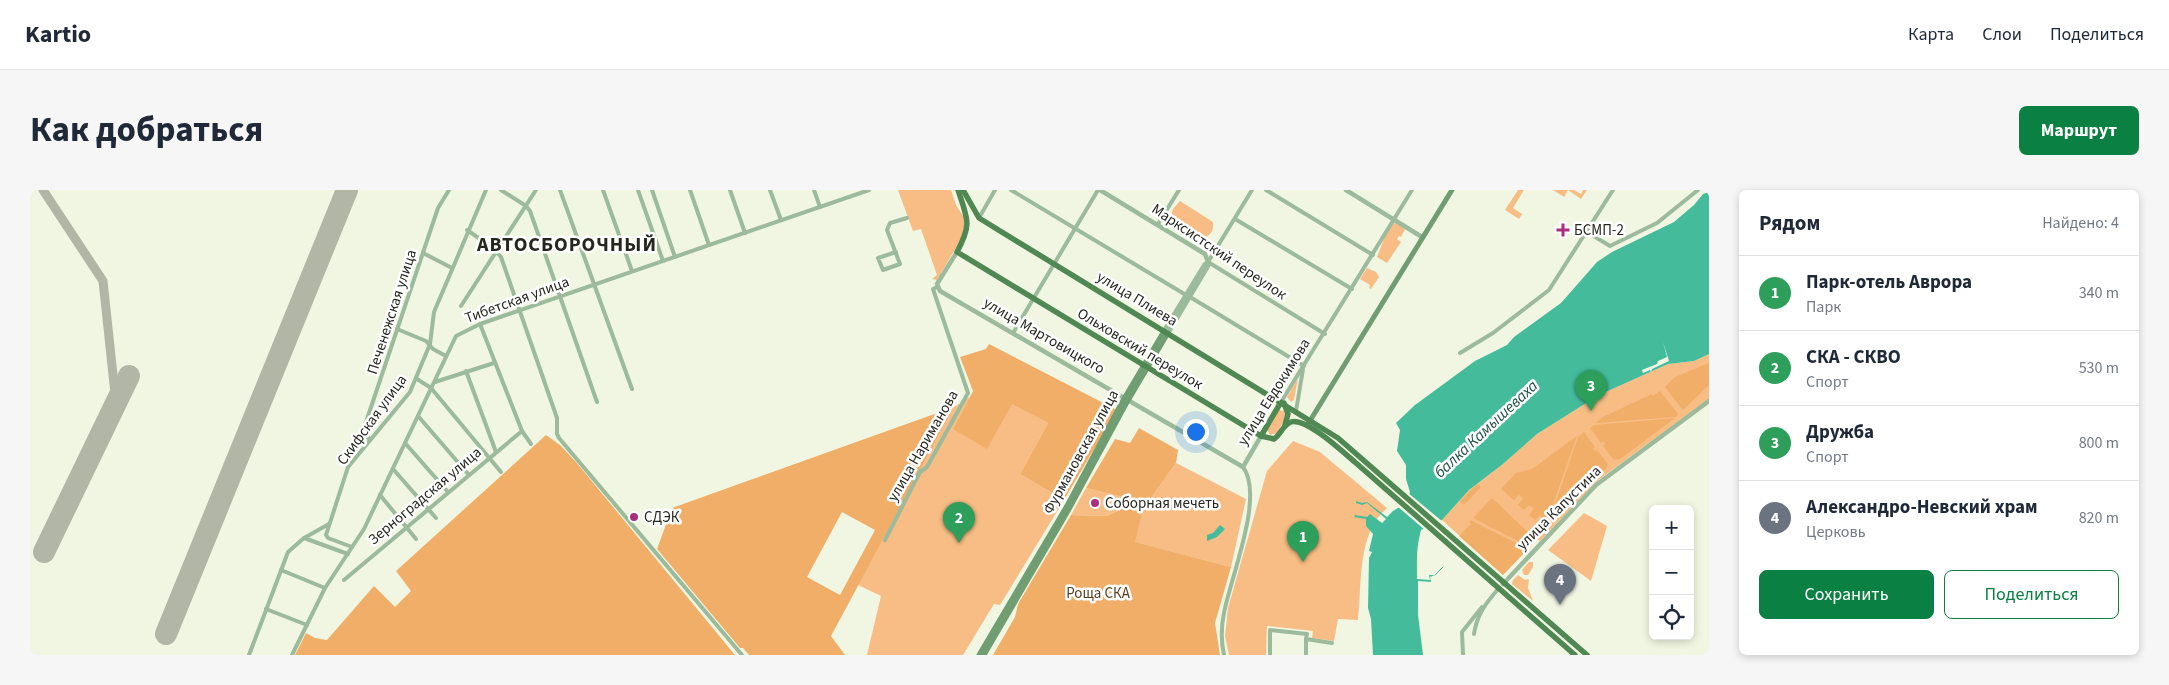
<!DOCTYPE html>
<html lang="ru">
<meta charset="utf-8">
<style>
body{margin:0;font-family:"Source Sans 3",sans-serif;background:#f6f6f7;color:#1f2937}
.controls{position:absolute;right:15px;bottom:15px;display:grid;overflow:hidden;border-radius:8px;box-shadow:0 2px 8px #0003}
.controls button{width:45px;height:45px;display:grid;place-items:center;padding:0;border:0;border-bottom:1px solid #e0e1e3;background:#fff;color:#1f2937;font:25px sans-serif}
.you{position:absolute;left:1165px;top:241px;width:18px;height:18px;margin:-12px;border:4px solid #fff;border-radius:50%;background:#1a73e8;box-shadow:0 0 0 8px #1a73e833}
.badge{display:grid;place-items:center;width:32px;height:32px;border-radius:50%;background:#0b8043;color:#fff;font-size:16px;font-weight:700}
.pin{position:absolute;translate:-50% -41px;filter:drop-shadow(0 1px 2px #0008)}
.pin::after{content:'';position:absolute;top:26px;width:18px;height:15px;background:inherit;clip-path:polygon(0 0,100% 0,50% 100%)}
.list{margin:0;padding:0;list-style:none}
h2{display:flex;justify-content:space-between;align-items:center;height:65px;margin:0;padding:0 20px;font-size:21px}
h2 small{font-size:16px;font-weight:400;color:#747a83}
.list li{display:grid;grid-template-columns:32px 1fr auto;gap:15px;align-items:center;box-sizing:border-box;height:75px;padding:0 20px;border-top:1px solid #e0e1e3}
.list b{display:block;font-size:19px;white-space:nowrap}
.list p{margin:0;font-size:16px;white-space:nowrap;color:#747a83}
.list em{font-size:16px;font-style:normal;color:#747a83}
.actions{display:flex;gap:10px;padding:15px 20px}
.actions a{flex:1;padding:11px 0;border:1px solid #0b8043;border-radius:8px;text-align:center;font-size:18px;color:#0b8043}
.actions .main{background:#0b8043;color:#fff}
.icon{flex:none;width:28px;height:28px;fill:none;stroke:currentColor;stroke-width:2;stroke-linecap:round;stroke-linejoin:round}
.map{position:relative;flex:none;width:1679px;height:465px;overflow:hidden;border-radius:8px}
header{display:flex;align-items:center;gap:30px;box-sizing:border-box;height:70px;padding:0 25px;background:#fff;border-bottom:1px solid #e0e1e3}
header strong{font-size:24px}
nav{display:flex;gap:28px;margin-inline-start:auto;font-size:18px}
.intro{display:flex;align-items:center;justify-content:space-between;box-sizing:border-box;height:120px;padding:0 30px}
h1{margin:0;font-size:35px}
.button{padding:12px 22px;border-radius:8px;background:#0b8043;color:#fff;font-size:18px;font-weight:700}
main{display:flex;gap:30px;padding:0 30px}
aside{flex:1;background:#fff;border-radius:8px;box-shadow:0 2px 8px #0003}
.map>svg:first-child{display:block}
</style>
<header>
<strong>Kartio</strong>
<nav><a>Карта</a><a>Слои</a><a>Поделиться</a></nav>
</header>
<div class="intro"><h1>Как добраться</h1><a class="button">Маршрут</a></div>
<main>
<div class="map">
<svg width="1679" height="465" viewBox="0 0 1679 465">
<rect width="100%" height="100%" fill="#f1f6e2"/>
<g fill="#f7bd84">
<polygon points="868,0 921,0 926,15 937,32 931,49 907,90 902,89 907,85 891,39 883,41"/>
<polygon points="1488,0 1494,0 1483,18 1492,24 1489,29 1475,20"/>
<polygon points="1523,0 1544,0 1551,4 1553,0 1557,0 1551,9 1538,0 1534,7"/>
<path d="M1150,11L1183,32C1184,40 1181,45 1174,48L1140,28L1143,19Z"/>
<polygon points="1366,33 1375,39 1371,47 1369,46 1367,49 1371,52 1357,73 1347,67 1355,46 1363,34"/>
<polygon points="1337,78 1346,82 1349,87 1341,99 1339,98 1340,95 1330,89"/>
<polygon points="1679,164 1679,209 1567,291 1510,351 1507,349 1473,385 1412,330 1439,300 1473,274 1507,244 1569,205 1638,174 1664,171"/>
<polygon points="1268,188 1264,210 1261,212 1257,207"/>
<polygon points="940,207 923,239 982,213 1018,233 990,284 1034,310 970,415 964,414 933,465 837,465 851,406 828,395 924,217"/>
<polygon points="1249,220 1254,221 1256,227 1247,243 1240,245 1237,239"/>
<path d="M1263,251L1290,262L1357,318C1327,343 1332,393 1328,430L1308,429L1304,451L1282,448L1283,441L1237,436L1236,465H1199L1195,446L1198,418L1237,281Z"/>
<polygon points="1146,273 1216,309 1201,377 1104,352 1113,319"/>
<polygon points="1056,298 1093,307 1089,320 1077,326 1041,325"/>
<polygon points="1554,323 1577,336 1561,391 1518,360"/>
<polygon points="1499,372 1503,372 1503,377 1498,385 1494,385 1492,380"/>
<polygon points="1488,385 1495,390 1499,389 1498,398 1503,411 1482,394 1483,390"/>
</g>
<g fill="#f1ae68" fill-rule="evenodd">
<polygon points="959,154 1087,220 1034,310 990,284 1018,233 982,214 957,259 923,239 943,201 930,167 956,159"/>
<polygon points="1679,173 1679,195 1653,220 1635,197 1645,187"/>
<polygon points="1630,201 1648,224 1646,227 1565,233 1573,227 1622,204 1623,206"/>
<path d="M924,217L801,446L815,465H719L713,458H710L627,359L642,318ZM812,322L845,340L810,405L777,387Z"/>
<polygon points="1645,228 1589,270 1586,269 1584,270 1573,256 1575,254 1573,251 1571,253 1560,238 1564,235"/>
<polygon points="1109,238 1148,260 1146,273 1113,319 1105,352 1201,377 1185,433 1190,465 963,465 985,427 988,414 1041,325 1077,326 1089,320 1093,307 1056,298 1085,249 1100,253"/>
<polygon points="1554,242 1565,257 1563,259 1565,261 1567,260 1578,274 1576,279 1564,288 1519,336 1518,335 1548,247"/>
<polygon points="516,245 530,255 546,272 705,465 265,465 276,443 285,448 297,450 344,396 365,417 381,401 366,381"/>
<polygon points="1547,246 1516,334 1513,338 1509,334 1514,329 1510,325 1505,330 1499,325 1504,319 1499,315 1494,320 1488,315 1493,309 1489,305 1484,310 1471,299 1486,283 1502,279"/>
<polygon points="1447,294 1451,297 1434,315 1430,311"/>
<polygon points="1462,308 1503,347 1502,348 1504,352 1500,357 1445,329 1444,327"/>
<polygon points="1441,330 1444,332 1498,359 1473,385 1429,346 1441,334 1439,332"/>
</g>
<g fill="#44bc9c">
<path d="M1679,2V164L1664,171L1638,174L1569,205L1507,244L1473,274L1439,300L1412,330L1391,340C1386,359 1387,370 1387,389L1400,390L1399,385H1405L1400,387L1401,392L1388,391V425L1393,465H1343L1341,429L1338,418L1339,368L1342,362L1339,361L1343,344L1336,336V329L1324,327L1325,325L1337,327L1340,324L1352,333L1356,329L1337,313L1332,315L1326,313V311L1332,313L1337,312L1357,327L1363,321L1376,313L1380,302L1376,289V275L1367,261L1370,240L1366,233L1385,215L1445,171L1477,155L1484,147L1531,113L1567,72L1582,62L1644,32L1664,15L1673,4Z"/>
<polygon points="1190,335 1195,339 1187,347 1177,351 1177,345 1183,343"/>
</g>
<g fill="#f1f6e2">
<polygon points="1633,152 1639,171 1622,179 1621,182 1620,180 1613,183 1612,180 1627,174 1628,171 1637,167"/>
<polygon points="1377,302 1413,332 1395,340 1367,316 1374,312"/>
</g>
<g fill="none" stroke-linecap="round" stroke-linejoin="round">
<polyline stroke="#44bc9c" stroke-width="1" points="1405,385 1413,377"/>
<polyline stroke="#b2b6a6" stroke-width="9" points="13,0 73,91 86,213"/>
<g stroke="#b2b6a6" stroke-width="22">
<polyline points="14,362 99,186"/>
<polyline points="136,444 317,0"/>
</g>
<g stroke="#9cba9c" stroke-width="4">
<polyline points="471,0 496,16 500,21 567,212"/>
<polyline points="530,0 602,199"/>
<polyline points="573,0 602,81"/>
<polyline points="608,0 633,71"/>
<polyline points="622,0 645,67"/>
<polyline points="660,0 679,55"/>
<polyline points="700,0 715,43"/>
<polyline points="740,0 751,30"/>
<polyline points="784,0 790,17"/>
<polyline points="981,0 1156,105"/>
<polyline points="1222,0 1178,72 1295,144"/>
<polyline points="1236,0 1343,65"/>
<polyline points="949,28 965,0"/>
<polyline points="1205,29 1322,99"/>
<polyline points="1128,34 1149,0"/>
<polyline points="437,40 463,58 471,67 527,228 527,244 529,248 712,465"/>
<polyline points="1557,42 1580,56 1627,33 1668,0"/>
<polyline points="866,62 848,68 853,80 870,74 857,40 860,33 877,28"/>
<polyline points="393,63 422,78"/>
<polyline points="1160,107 1274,176"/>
<polyline points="431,116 506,0"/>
<polyline points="450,134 492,241 501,254"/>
<polyline points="367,139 396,151 403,159 416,166"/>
<polyline points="983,143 1068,0"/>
<polyline points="1430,163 1463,143 1519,100 1583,0"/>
<polyline points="436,181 466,262"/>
<polyline points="387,189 401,198 471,282"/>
<polyline points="405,192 464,173"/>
<polyline points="1251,212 1382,0"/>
<polyline points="1266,221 1273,179"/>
<polyline points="388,226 439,285"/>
<polyline points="340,250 333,241 408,18 419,0"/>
<polyline points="375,253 418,302"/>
<polyline points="363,279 406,328"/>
<polyline points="350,305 386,349"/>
<polyline points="274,348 318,364"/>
<polyline points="855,350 890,282 897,277 938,203 903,99 907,97"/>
<polyline points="322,357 298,348 296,345 318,277 380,202 400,154 404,122 456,0"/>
<polyline points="251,380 295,398"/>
<polyline points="314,390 492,241"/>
<polyline points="236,419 277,435"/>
<path d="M1444,444C1447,424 1456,413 1469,398"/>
<polyline points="219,465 258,362 274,348 299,334"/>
<polyline points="262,465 295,398 334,339 426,146 450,134 839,0"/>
<path d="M1194,465C1191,451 1191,437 1194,423C1200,389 1235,306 1213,277"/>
<polyline points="1240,465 1240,440 1277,444 1276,449 1302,453"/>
<polyline points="1276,465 1276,449"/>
<polyline points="1433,465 1432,442 1452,417"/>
</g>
<g stroke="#9cba9c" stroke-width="4.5">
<polyline points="1070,0 1175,64 1178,72"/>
<polyline points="1316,0 1392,47"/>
<polyline points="927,62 907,94 910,101 1213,277 1231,246"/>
<polyline points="1134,141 1175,74 1178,72"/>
<polyline points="1138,143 1178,76 1178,72"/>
<polyline points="1473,394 1566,295 1679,211"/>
</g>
<g stroke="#709d72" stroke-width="5">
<polyline points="1278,234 1422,0"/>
<polyline points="949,465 1038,314 1092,212 1134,141"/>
<polyline points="954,465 1038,321 1096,214 1138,143"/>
</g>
<g stroke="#508853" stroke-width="5.5">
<path d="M928,0C938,30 942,34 927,62L1231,246L1244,249C1251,244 1253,235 1261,232C1276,227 1314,263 1326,273L1545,465"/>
<polyline points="933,0 949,28 1308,248 1557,465"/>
<polyline points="1254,213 1258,224 1255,235"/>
<polyline points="1231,246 1251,212"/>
</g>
</g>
<g fill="#ab2d7d" stroke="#fff" stroke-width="2">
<path d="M1530.5 32.5h5v5h5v5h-5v5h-5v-5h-5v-5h5z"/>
<circle cx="1065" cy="313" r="5"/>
<circle cx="604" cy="327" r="5"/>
</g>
<g text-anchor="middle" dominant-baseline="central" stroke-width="5" stroke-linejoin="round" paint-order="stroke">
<g font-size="15" fill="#25271f" stroke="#fff" text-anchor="start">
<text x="1544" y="40">БСМП-2</text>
<text x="1075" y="313">Соборная мечеть</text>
<text x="614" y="327">СДЭК</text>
</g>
<g font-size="15" fill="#25271f" stroke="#fff">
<text transform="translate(1189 62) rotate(34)">Марксистский переулок</text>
<text transform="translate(1107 109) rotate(31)">улица Плиева</text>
<text transform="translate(487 110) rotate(-20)">Тибетская улица</text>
<text transform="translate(362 122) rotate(-72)">Печенежская улица</text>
<text transform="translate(1014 146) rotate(30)">улица Мартовицкого</text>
<text transform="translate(1110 159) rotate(31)">Ольховский переулок</text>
<text transform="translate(1244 202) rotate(-58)">улица Евдокимова</text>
<text transform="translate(342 230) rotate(-54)">Скифская улица</text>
<text transform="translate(893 256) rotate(-60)">улица Нариманова</text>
<text transform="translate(1051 262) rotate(-61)">Фурмановская улица</text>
<text transform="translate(395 306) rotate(-40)">Зерноградская улица</text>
<text transform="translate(1529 318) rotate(-45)">улица Капустина</text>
</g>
<g font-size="15" fill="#593d1f" stroke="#fff">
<text x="1068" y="403">Роща СКА</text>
</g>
<g font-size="16" font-style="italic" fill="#1e5042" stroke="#fff">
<text transform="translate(1456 239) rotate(-43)">балка Камышеваха</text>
</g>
<g font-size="20" font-weight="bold" letter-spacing="1" fill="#25271f" stroke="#fff">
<text x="537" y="55">АВТОСБОРОЧНЫЙ</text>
</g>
</g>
</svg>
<div class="controls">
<button>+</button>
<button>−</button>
<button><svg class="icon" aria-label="locate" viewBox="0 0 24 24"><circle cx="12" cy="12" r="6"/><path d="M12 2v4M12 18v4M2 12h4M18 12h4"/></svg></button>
</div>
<div class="you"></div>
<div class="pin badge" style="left:1273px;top:372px;background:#2e9e5b">1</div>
<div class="pin badge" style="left:929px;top:353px;background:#2e9e5b">2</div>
<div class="pin badge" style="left:1561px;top:221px;background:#2e9e5b">3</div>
<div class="pin badge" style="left:1530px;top:415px;background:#6b7280">4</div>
</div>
<aside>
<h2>Рядом<small>Найдено: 4</small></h2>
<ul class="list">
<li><span class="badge" style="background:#2e9e5b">1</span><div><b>Парк-отель Аврора</b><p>Парк</p></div><em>340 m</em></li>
<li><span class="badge" style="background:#2e9e5b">2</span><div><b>СКА - СКВО</b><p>Спорт</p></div><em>530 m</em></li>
<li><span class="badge" style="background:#2e9e5b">3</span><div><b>Дружба</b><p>Спорт</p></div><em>800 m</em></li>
<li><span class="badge" style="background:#6b7280">4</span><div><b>Александро-Невский храм</b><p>Церковь</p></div><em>820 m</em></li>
</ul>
<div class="actions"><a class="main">Сохранить</a><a>Поделиться</a></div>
</aside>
</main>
